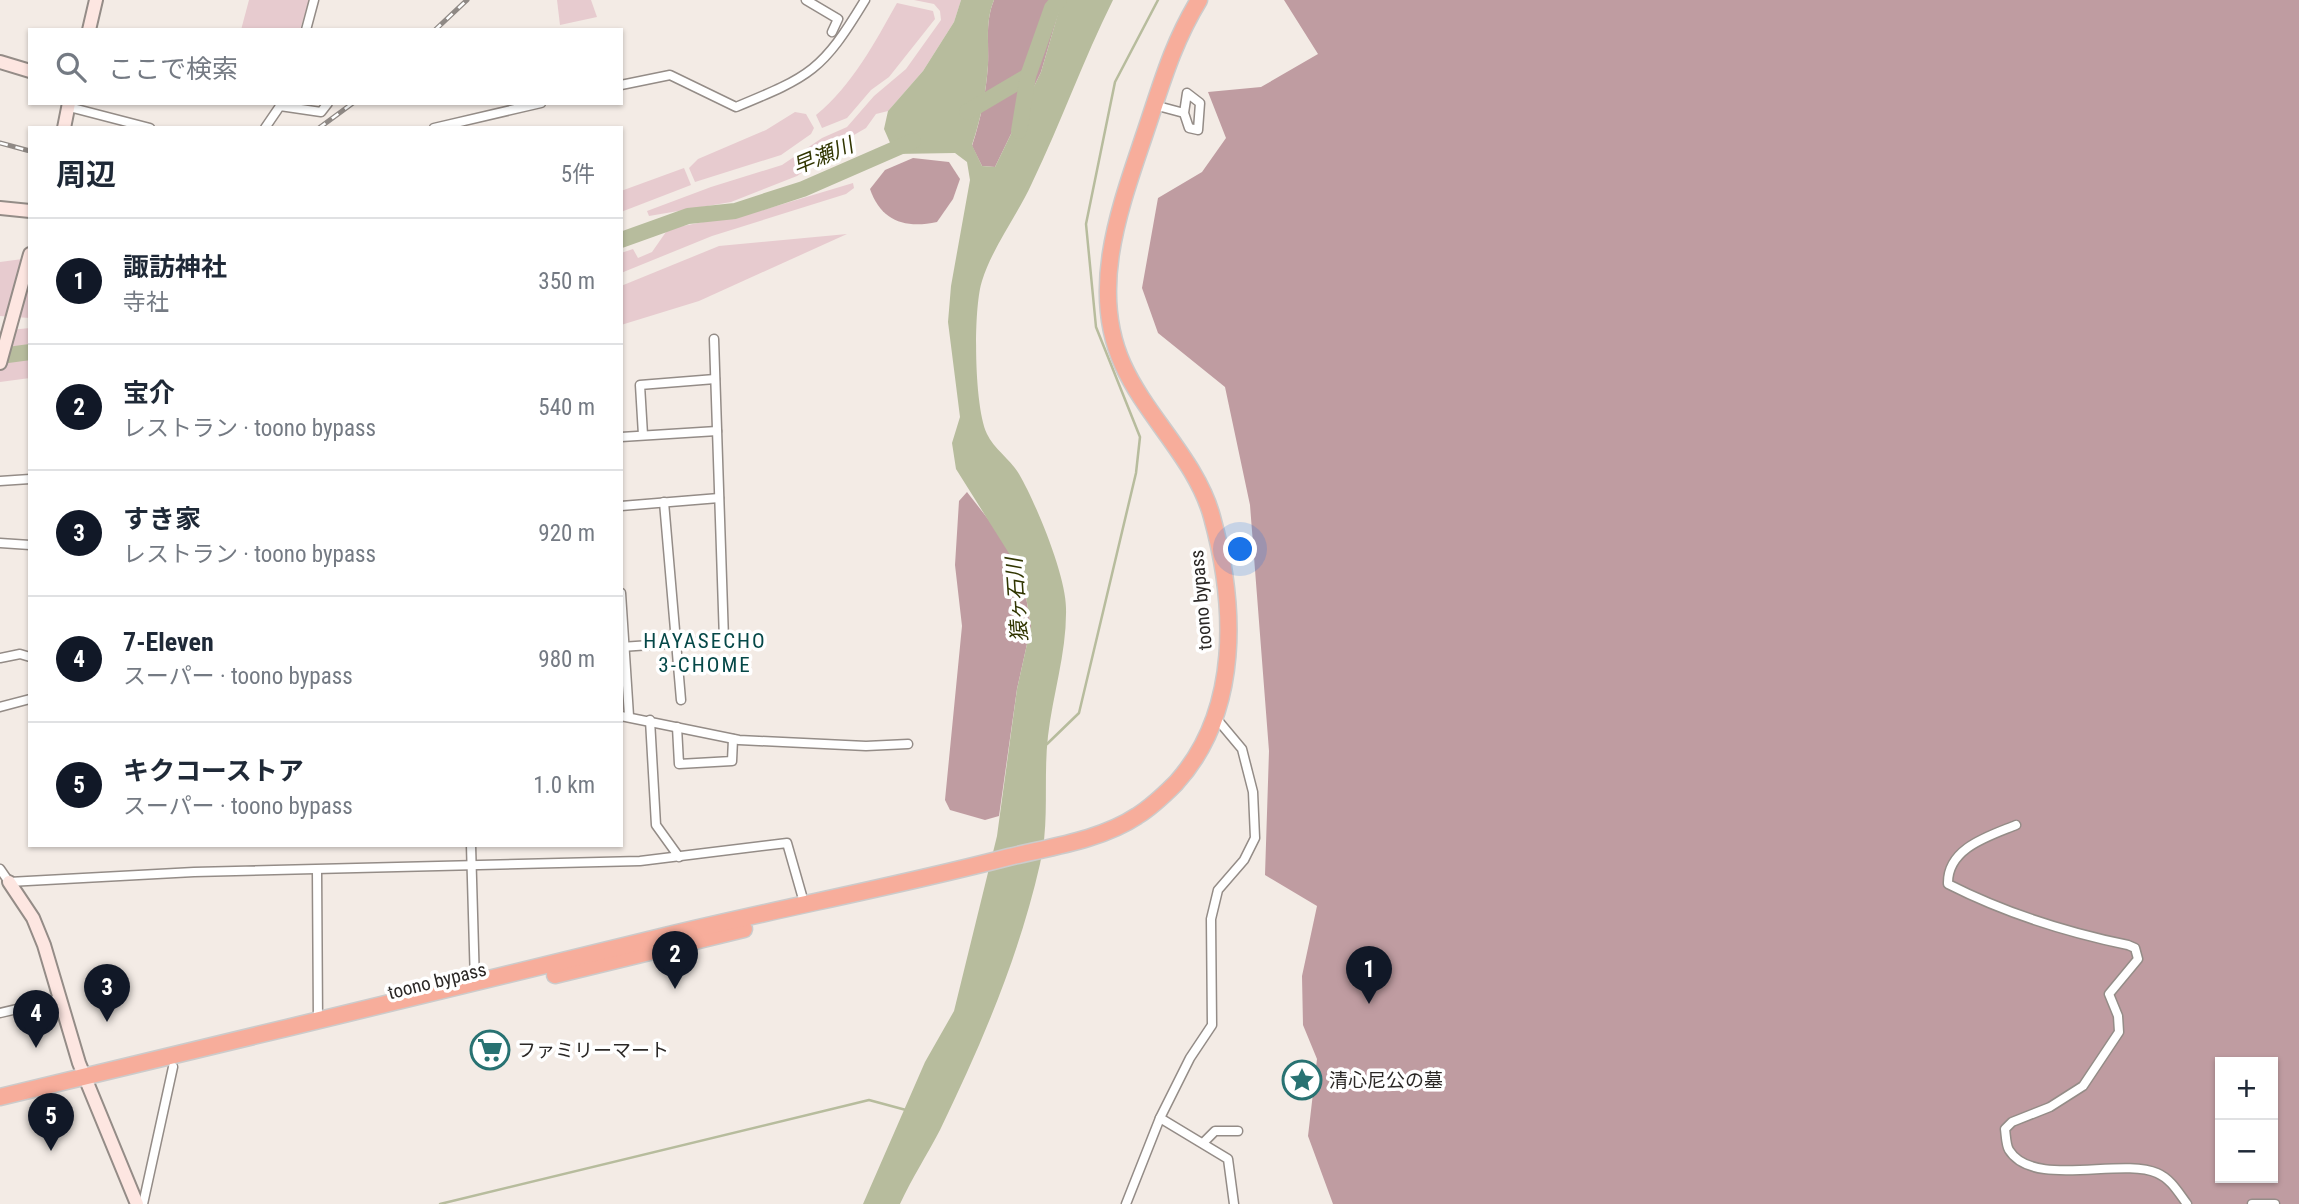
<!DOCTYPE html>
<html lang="ja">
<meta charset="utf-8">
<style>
body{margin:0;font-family:"Roboto Condensed","Noto Sans JP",sans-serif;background:#f6f6f7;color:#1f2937}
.controls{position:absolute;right:21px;bottom:21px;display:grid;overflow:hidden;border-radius:0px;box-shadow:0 2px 5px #0004}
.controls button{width:63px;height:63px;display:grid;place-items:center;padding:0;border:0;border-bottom:2px solid #e0e1e3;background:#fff;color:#1f2937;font:35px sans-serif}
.you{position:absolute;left:1241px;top:550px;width:24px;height:24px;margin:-18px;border:5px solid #fff;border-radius:50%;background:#1a73e8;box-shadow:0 0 0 10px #1a73e833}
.badge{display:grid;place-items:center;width:46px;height:46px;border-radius:50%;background:#111827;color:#fff;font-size:23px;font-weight:700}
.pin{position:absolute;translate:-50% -58px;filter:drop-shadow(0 2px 4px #0008)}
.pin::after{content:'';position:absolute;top:37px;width:24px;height:21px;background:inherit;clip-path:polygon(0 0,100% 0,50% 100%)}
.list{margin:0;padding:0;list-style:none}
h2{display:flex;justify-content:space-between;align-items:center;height:91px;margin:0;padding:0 28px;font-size:30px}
h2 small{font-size:23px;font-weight:400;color:#747a83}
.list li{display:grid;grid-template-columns:46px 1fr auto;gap:21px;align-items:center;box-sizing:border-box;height:126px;padding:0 28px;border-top:2px solid #e0e1e3}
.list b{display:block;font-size:26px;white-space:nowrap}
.list p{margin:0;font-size:23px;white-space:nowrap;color:#747a83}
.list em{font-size:23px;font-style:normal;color:#747a83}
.icon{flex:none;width:38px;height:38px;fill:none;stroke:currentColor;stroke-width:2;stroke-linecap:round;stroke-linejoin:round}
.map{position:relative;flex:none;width:2299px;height:1204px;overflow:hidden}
.search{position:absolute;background:#fff;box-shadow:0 2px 5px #0004;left:28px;top:28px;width:595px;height:77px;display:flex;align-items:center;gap:18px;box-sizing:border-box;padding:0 24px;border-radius:0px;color:#747a83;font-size:26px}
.panel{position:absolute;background:#fff;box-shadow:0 2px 5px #0004;left:28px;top:126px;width:595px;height:721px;border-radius:0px}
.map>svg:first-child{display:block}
</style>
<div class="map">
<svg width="2299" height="1204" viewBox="0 0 2299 1204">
<rect width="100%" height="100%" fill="#f3ebe5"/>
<g fill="#e7cbcf">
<polygon points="249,0 309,0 300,30 241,30"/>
<polygon points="557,0 591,0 597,17 560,25"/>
<polygon points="914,0 961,0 954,22 923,71 888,111 876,114 866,128 835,146 816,163 797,176 731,202 649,216 647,211 711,187 782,165 822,138 847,127 874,96 906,69 941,20 940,11 934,4"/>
<path d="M897,3L933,11L935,19L889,77L871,90L847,118L822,128L816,115C852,86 875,42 897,3Z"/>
<polygon points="795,112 806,114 814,128 811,134 781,155 695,182 689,168 698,159 766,130"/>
<polygon points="684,168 691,185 621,212 621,191"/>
<polygon points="853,183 854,188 846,194 712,236 621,273 621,253 633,249 638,258 652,252 668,229 763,210"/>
<polygon points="847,234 699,301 621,325 621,286 719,246"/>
<polygon points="30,258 30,318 0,316 0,262"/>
<polygon points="30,328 30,344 0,350 0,331"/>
<polygon points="30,358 30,378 0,382 0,364"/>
</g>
<g fill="#bf9ca1" fill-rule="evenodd">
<path d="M994,0H1062L1041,72L995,167L982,166L972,146C981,118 986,93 988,65C989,41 985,22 994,0Z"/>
<path d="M1284,0H2299V1204H1333L1308,1136L1317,1059L1303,1025L1302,976L1317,906L1265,875L1269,751L1250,505L1225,387L1158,333L1142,288L1158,198L1202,172L1226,138L1208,92L1261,87L1318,54ZM2220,1062H2273V1178H2220Z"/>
<path d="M913,158L949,162L960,179L953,199L937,222C905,229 881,221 870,189L885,170Z"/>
<polygon points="967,492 995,528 1022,574 1031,626 1017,689 999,816 985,820 950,810 945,800 962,626 955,565 959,501"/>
</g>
<path fill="#b7bc9d" d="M961,0H994C985,22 989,41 988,65C986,93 981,118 972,145L982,166L995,167L1041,72L1062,0H1113C1083,60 1061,123 1032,183C1017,216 993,246 982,281C973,309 974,407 987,434C994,449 1011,460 1019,474C1036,503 1066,576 1066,608C1067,651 1053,693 1048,736C1043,779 1050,822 1040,864C1019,957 981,1045 940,1130C927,1155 912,1178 900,1204H863L925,1062L954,1011L997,836L1017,689L1031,626L1022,574L956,469L952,443L960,417L948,322L951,286L970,180L967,162L955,153L895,154L884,129L888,111L923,71L954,22Z"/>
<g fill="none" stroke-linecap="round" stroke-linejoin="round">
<g stroke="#b7bc9d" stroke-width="2.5">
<polyline points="1047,744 1079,713 1136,473 1140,437 1096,327 1086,224 1115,82 1158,0"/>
<polyline points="440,1204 869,1100 906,1110"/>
</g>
<g stroke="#b7bc9d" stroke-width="16">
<polyline points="967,112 1028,76"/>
<polyline points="1019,131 1028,76 1052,8 1059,0"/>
<polyline points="621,240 688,216 735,211 803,189 913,141"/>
<polyline points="0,356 30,352"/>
</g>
<defs>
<g id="street">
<polyline points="806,0 838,19 832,32"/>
<polyline points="306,30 314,0"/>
<path d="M621,85L670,75L736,107C811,76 822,71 865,0"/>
<polyline points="1154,105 1184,113 1187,93 1200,103 1198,130 1189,128 1184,113"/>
<polyline points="69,107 150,128"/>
<polyline points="265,128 280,106 321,112 328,103"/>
<polyline points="434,128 541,103"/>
<polyline points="643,435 640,385 715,379"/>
<polyline points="621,437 717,431"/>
<polyline points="0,481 30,479"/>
<polyline points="664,502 681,700"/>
<polyline points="621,506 719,498"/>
<polyline points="0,543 30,545"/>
<polyline points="621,593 629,716"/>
<polyline points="621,647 724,640 714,339"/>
<polyline points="0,658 20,654 30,657"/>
<polyline points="0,707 30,699"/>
<polyline points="621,716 739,740 866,746 908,744"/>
<polyline points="650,720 656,825 679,857"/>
<polyline points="677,727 679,764 732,761 733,739"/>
<path d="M2016,825C1989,836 1947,848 1948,884C2005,913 2065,932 2128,945L2135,948L2138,959L2109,994L2118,1016L2119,1032L2083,1086L2050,1107L2012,1122L2005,1129C2006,1136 2006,1145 2009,1150C2033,1189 2121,1157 2157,1173C2171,1179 2178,1192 2187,1204"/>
<polyline points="471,845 475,984"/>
<polyline points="0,869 9,882 194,872 640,861 787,843 805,906"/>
<polyline points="317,870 318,1021"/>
<polyline points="0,1013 59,999"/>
<polyline points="1160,1118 1228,1159 1234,1204"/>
<polyline points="1203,1143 1215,1131 1238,1131"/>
<polyline points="143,1204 173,1067"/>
<polyline points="1126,1204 1160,1118 1190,1058 1212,1025 1211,919 1218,890 1244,860 1255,838 1253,792 1242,749 1216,718"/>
<polyline points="2252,1204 2275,1204"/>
</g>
<g id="secondary">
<polyline points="89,30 96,0"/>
<polyline points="0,62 30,71"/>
<polyline points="64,128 69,103"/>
<polyline points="0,208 30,211"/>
<polyline points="0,363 30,254"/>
<polyline points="9,882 33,918 44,945 79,1063 137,1204"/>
</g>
<g id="highway">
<polyline points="555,975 744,929"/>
<path d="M0,1097C222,1044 443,990 665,936C780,908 894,887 1009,857C1050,847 1101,840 1137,816C1150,808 1165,794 1176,783C1241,711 1236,605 1212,517C1197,461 1147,418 1123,365C1087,286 1123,200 1148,124C1163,79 1174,41 1199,0"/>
</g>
</defs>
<use href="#street" stroke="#948c87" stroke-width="11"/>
<use href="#secondary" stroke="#948c87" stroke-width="16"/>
<use href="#highway" stroke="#cccbcb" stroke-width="19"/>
<use href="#street" stroke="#fff" stroke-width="8"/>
<use href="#secondary" stroke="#fde6e1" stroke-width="12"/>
<use href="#highway" stroke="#f7ad9b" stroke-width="16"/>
<defs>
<g id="rail">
<polyline points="435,30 467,0"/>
<polyline points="319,128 353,103"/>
<polyline points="0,143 30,151"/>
</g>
</defs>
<use href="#rail" stroke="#8f8985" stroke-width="5"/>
<use href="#rail" stroke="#fff" stroke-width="2.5" stroke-dasharray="8" stroke-linecap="butt"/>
</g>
<defs>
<symbol id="supermarket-ring" viewBox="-11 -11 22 22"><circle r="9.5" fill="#fff" stroke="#287272" stroke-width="1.5"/><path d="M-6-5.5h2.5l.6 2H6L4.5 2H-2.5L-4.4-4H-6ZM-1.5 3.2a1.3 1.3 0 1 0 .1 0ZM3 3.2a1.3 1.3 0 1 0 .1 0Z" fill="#287272"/></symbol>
<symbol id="sight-ring" viewBox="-11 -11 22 22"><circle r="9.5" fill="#fff" stroke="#287272" stroke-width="1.5"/><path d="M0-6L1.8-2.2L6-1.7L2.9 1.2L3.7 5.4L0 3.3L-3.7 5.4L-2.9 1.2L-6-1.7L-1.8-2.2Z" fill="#287272"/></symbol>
</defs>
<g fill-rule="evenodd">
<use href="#supermarket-ring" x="468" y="1028" width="44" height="44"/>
<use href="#sight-ring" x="1280" y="1058" width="44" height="44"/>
</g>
<g text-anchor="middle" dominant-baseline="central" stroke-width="7" stroke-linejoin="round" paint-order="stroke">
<g font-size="19" fill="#2b2826" stroke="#fff">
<text transform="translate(1201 600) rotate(-95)">toono bypass</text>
<text transform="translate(437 981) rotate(-14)">toono bypass</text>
</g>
<g font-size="19" fill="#2b2826" stroke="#fff" text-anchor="start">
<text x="517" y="1050">ファミリーマート</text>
<text x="1329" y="1080">清心尼公の墓</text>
</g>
<g font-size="21" font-style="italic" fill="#303500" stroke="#fff">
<text transform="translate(823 156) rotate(-22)">早瀬川</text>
<text transform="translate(1017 600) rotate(-94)">猿ヶ石川</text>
</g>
<g font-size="21" letter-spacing="2" fill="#054848" stroke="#fff">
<text x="705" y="641">HAYASECHO<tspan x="705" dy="24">3-CHOME</tspan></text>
</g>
</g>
</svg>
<div class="controls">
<button>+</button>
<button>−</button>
</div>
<div class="you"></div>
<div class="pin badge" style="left:1369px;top:1004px">1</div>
<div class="pin badge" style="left:675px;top:989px">2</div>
<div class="pin badge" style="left:107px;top:1022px">3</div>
<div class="pin badge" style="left:36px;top:1048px">4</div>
<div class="pin badge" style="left:51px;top:1151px">5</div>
<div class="search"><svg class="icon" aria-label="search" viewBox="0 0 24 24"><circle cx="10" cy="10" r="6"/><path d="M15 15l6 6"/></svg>ここで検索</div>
<section class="panel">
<h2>周辺<small>5件</small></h2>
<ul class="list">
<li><span class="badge">1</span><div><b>諏訪神社</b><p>寺社</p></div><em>350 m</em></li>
<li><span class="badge">2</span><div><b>宝介</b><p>レストラン · toono bypass</p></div><em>540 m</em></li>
<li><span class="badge">3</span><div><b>すき家</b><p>レストラン · toono bypass</p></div><em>920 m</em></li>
<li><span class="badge">4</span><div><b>7-Eleven</b><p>スーパー · toono bypass</p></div><em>980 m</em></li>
<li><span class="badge">5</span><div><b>キクコーストア</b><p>スーパー · toono bypass</p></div><em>1.0 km</em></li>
</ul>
</section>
</div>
